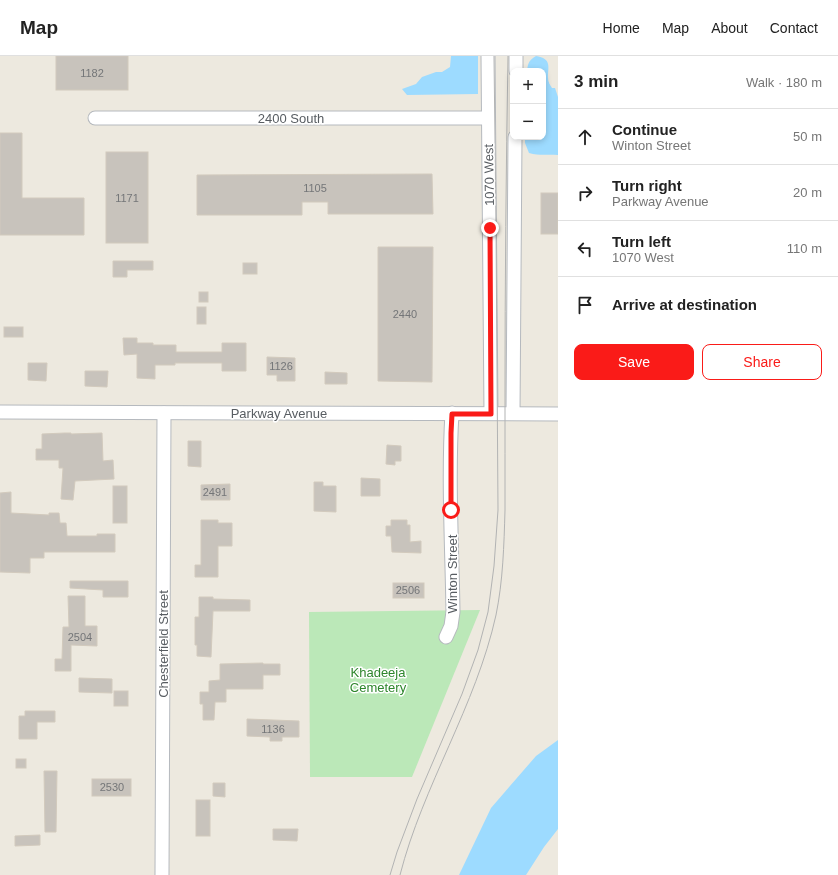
<!DOCTYPE html>
<meta charset="utf-8">
<style>
body{margin:0;font-family:Arial,sans-serif;background:#f6f6f6;color:#222}
.controls{position:absolute;right:12px;top:12px;display:grid;overflow:hidden;border-radius:8px;box-shadow:0 2px 6px #0003}
.controls button{width:36px;height:36px;display:grid;place-items:center;padding:0;border:0;border-bottom:1px solid #e0e0e0;background:#fff;color:#222;font:20px sans-serif}
.stop{position:absolute;width:12px;height:12px;margin:-9px;border:3px solid #fa1b18;border-radius:50%;background:#fff}
.stop.end{background:#fa1b18;border-color:#fff;box-shadow:0 1px 4px #0008}
.list{margin:0;padding:0;list-style:none}
h2{display:flex;justify-content:space-between;align-items:center;height:52px;margin:0;padding:0 16px;font-size:17px}
h2 small{font-size:13px;font-weight:400;color:#767676}
.list li{display:grid;grid-template-columns:26px 1fr auto;gap:12px;align-items:center;box-sizing:border-box;height:56px;padding:0 16px;border-top:1px solid #e0e0e0}
.list b{display:block;font-size:15px;white-space:nowrap}
.list p{margin:0;font-size:13px;white-space:nowrap;color:#767676}
.list em{font-size:13px;font-style:normal;color:#767676}
.actions{display:flex;gap:8px;padding:12px 16px}
.actions a{flex:1;padding:9px 0;border:1px solid #fa1b18;border-radius:8px;text-align:center;font-size:14px;color:#fa1b18}
.actions .main{background:#fa1b18;color:#fff}
.icon{flex:none;width:22px;height:22px;fill:none;stroke:currentColor;stroke-width:2;stroke-linecap:round;stroke-linejoin:round}
.map{position:relative;flex:none;width:558px;height:819px;overflow:hidden}
header{display:flex;align-items:center;gap:24px;box-sizing:border-box;height:56px;padding:0 20px;background:#fff;border-bottom:1px solid #e0e0e0}
header strong{font-size:19px}
nav{display:flex;gap:22px;margin-inline-start:auto;font-size:14px}
main{display:flex}
aside{flex:1;background:#fff}
.map>svg:first-child{display:block}
</style>
<header>
<strong>Map</strong>
<nav><a>Home</a><a>Map</a><a>About</a><a>Contact</a></nav>
</header>
<main>
<div class="map">
<svg width="558" height="819" viewBox="0 0 558 819">
<rect width="100%" height="100%" fill="#ede9df"/>
<polygon fill="#bbe8b8" points="480,554 412,721 310,721 309,556"/>
<g fill="#9ddbff">
<polygon points="451,0 478,0 478,38 407,39 402,33 416,28 422,21 436,16 442,16 450,11"/>
<path d="M536,0C552,3 548,10 548,22C548,26 550,29 552,32H555L558,41V99C547,98 540,100 529,97L525,87V81H543V15H527C528,7 529,4 536,0Z"/>
<polygon points="558,684 558,773 544,791 526,819 459,819 491,752 536,700"/>
</g>
<g fill="#c8c3bc" stroke="#d2cabd">
<rect x="56" y="0" width="72" height="34"/>
<polygon points="0,77 22,77 22,142 84,142 84,179 0,179"/>
<rect x="106" y="96" width="42" height="91"/>
<polygon points="432,118 433,158 328,158 328,146 302,146 302,159 197,159 197,119"/>
<rect x="541" y="137" width="17" height="41"/>
<polygon points="378,191 433,191 432,326 378,325"/>
<polygon points="113,205 153,205 153,214 127,214 127,221 113,221"/>
<rect x="243" y="207" width="14" height="11"/>
<rect x="199" y="236" width="9" height="10"/>
<rect x="197" y="251" width="9" height="17"/>
<rect x="4" y="271" width="19" height="10"/>
<polygon points="123,282 137,282 137,287 153,287 153,289 176,289 176,296 222,296 222,287 246,287 246,315 222,315 222,307 175,307 175,309 155,309 155,323 137,322 137,298 124,299"/>
<polygon points="267,301 295,302 295,325 277,325 277,319 267,319"/>
<polygon points="28,307 47,307 46,325 28,324"/>
<polygon points="85,315 108,315 107,331 85,330"/>
<polygon points="325,316 347,317 347,328 325,328"/>
<polygon points="65,377 71,377 71,378 102,377 103,405 113,404 114,423 75,425 73,444 61,443 63,412 59,412 59,404 36,404 36,393 42,393 42,378"/>
<polygon points="188,385 201,385 201,411 188,410"/>
<polygon points="387,389 401,390 401,405 395,405 395,409 386,408"/>
<polygon points="361,422 380,423 380,440 361,440"/>
<polygon points="314,426 323,426 323,430 336,430 336,456 314,455"/>
<polygon points="230,428 230,444 201,444 201,429"/>
<rect x="113" y="430" width="14" height="37"/>
<polygon points="11,436 11,457 49,459 49,457 59,457 60,467 66,467 67,480 97,480 97,478 115,478 115,496 44,496 44,502 30,502 30,517 0,516 0,437"/>
<polygon points="201,464 218,464 218,467 232,467 232,490 218,490 218,521 195,521 195,509 201,509"/>
<polygon points="391,464 407,464 407,469 410,469 410,486 421,485 421,497 392,496 391,480 386,480 386,470 391,470"/>
<polygon points="70,525 128,525 128,541 103,541 103,534 70,532"/>
<rect x="393" y="527" width="31" height="15"/>
<polygon points="68,540 85,540 85,570 97,570 97,590 71,589 71,615 55,615 55,603 62,603 63,571 69,571"/>
<polygon points="199,541 213,541 213,543 250,544 250,555 213,555 211,601 197,600 197,589 195,589 195,561 199,561"/>
<polygon points="263,607 263,608 280,608 280,619 263,619 263,633 226,633 226,646 215,646 214,664 203,664 203,648 200,648 200,636 209,636 209,625 220,624 220,608"/>
<polygon points="79,622 112,623 112,637 79,636"/>
<rect x="114" y="635" width="14" height="15"/>
<polygon points="25,655 55,655 55,666 37,666 37,683 19,683 19,660 25,660"/>
<polygon points="247,663 299,665 299,681 282,681 282,685 270,685 270,681 247,680"/>
<rect x="16" y="703" width="10" height="9"/>
<polygon points="44,715 57,715 56,776 45,776"/>
<rect x="92" y="723" width="39" height="17"/>
<polygon points="213,727 225,727 225,741 213,740"/>
<rect x="196" y="744" width="14" height="36"/>
<polygon points="273,773 298,773 297,785 273,784"/>
<polygon points="40,779 40,789 15,790 15,780"/>
</g>
<g fill="none" stroke-linecap="round" stroke-linejoin="round">
<defs>
<g id="minor">
<polyline points="488,0 491,357"/>
<polyline points="516,15 516,0"/>
<polyline points="95,62 488,62"/>
<polyline points="0,356 558,358"/>
<polyline points="513,357 515,81"/>
<path d="M446,581L451,570L453,556C452,490 448,423 452,357"/>
<polyline points="162,819 164,357"/>
</g>
</defs>
<use href="#minor" stroke="#b5b9be" stroke-width="15"/>
<use href="#minor" stroke="#fff" stroke-width="13"/>
<g stroke="#b2b3b3" stroke-width="1">
<polyline points="390,819 397,796 417,743 462,638 478,594 488,556 494,510 498,454 496,168 494,0"/>
<path d="M400,819C423,729 476,650 496,559C503,525 504,489 505,454C505,416 505,379 505,341C505,227 506,114 508,0"/>
</g>
</g>
<g fill="none" stroke-linecap="round" stroke-linejoin="round">
<polyline stroke="#fa1b18" stroke-width="5" points="451,454 451,377 452,358 491,358 490,172"/>
</g>
<g text-anchor="middle" dominant-baseline="central" stroke-width="3" stroke-linejoin="round" paint-order="stroke">
<g font-size="11" fill="#747678">
<text x="92" y="17">1182</text>
<text x="315" y="132">1105</text>
<text x="127" y="142">1171</text>
<text x="405" y="258">2440</text>
<text x="281" y="310">1126</text>
<text x="215" y="436">2491</text>
<text x="408" y="534">2506</text>
<text x="80" y="581">2504</text>
<text x="273" y="673">1136</text>
<text x="112" y="731">2530</text>
</g>
<g font-size="13" fill="#585d62" stroke="#fff">
<text x="291" y="62">2400 South</text>
<text transform="translate(489 119) rotate(-91)">1070 West</text>
<text x="279" y="357">Parkway Avenue</text>
<text transform="translate(452 518) rotate(-90)">Winton Street</text>
<text transform="translate(163 588) rotate(-90)">Chesterfield Street</text>
</g>
<g font-size="13" fill="#2e862c" stroke="#fff">
<text x="378" y="616">Khadeeja<tspan x="378" dy="15">Cemetery</tspan></text>
</g>
</g>
</svg>
<div class="controls">
<button>+</button>
<button>−</button>
</div>
<div class="stop" style="left:451px;top:454px"></div>
<div class="stop end" style="left:490px;top:172px"></div>
</div>
<aside>
<h2>3 min<small>Walk · 180 m</small></h2>
<ul class="list">
<li><svg class="icon" aria-label="ahead" viewBox="0 0 24 24"><path d="M12 20V5M6 11l6-6 6 6"/></svg><div><b>Continue</b><p>Winton Street</p></div><em>50 m</em></li>
<li><svg class="icon" aria-label="right" viewBox="0 0 24 24"><path d="M7 20v-9h11M14 6l5 5-5 5"/></svg><div><b>Turn right</b><p>Parkway Avenue</p></div><em>20 m</em></li>
<li><svg class="icon" aria-label="left" viewBox="0 0 24 24"><path d="M17 20v-9H6M10 6l-5 5 5 5"/></svg><div><b>Turn left</b><p>1070 West</p></div><em>110 m</em></li>
<li><svg class="icon" aria-label="arrive" viewBox="0 0 24 24"><path d="M6 21V4h12l-3 4 3 4H6"/></svg><div><b>Arrive at destination</b></div></li>
</ul>
<div class="actions"><a class="main">Save</a><a>Share</a></div>
</aside>
</main>
